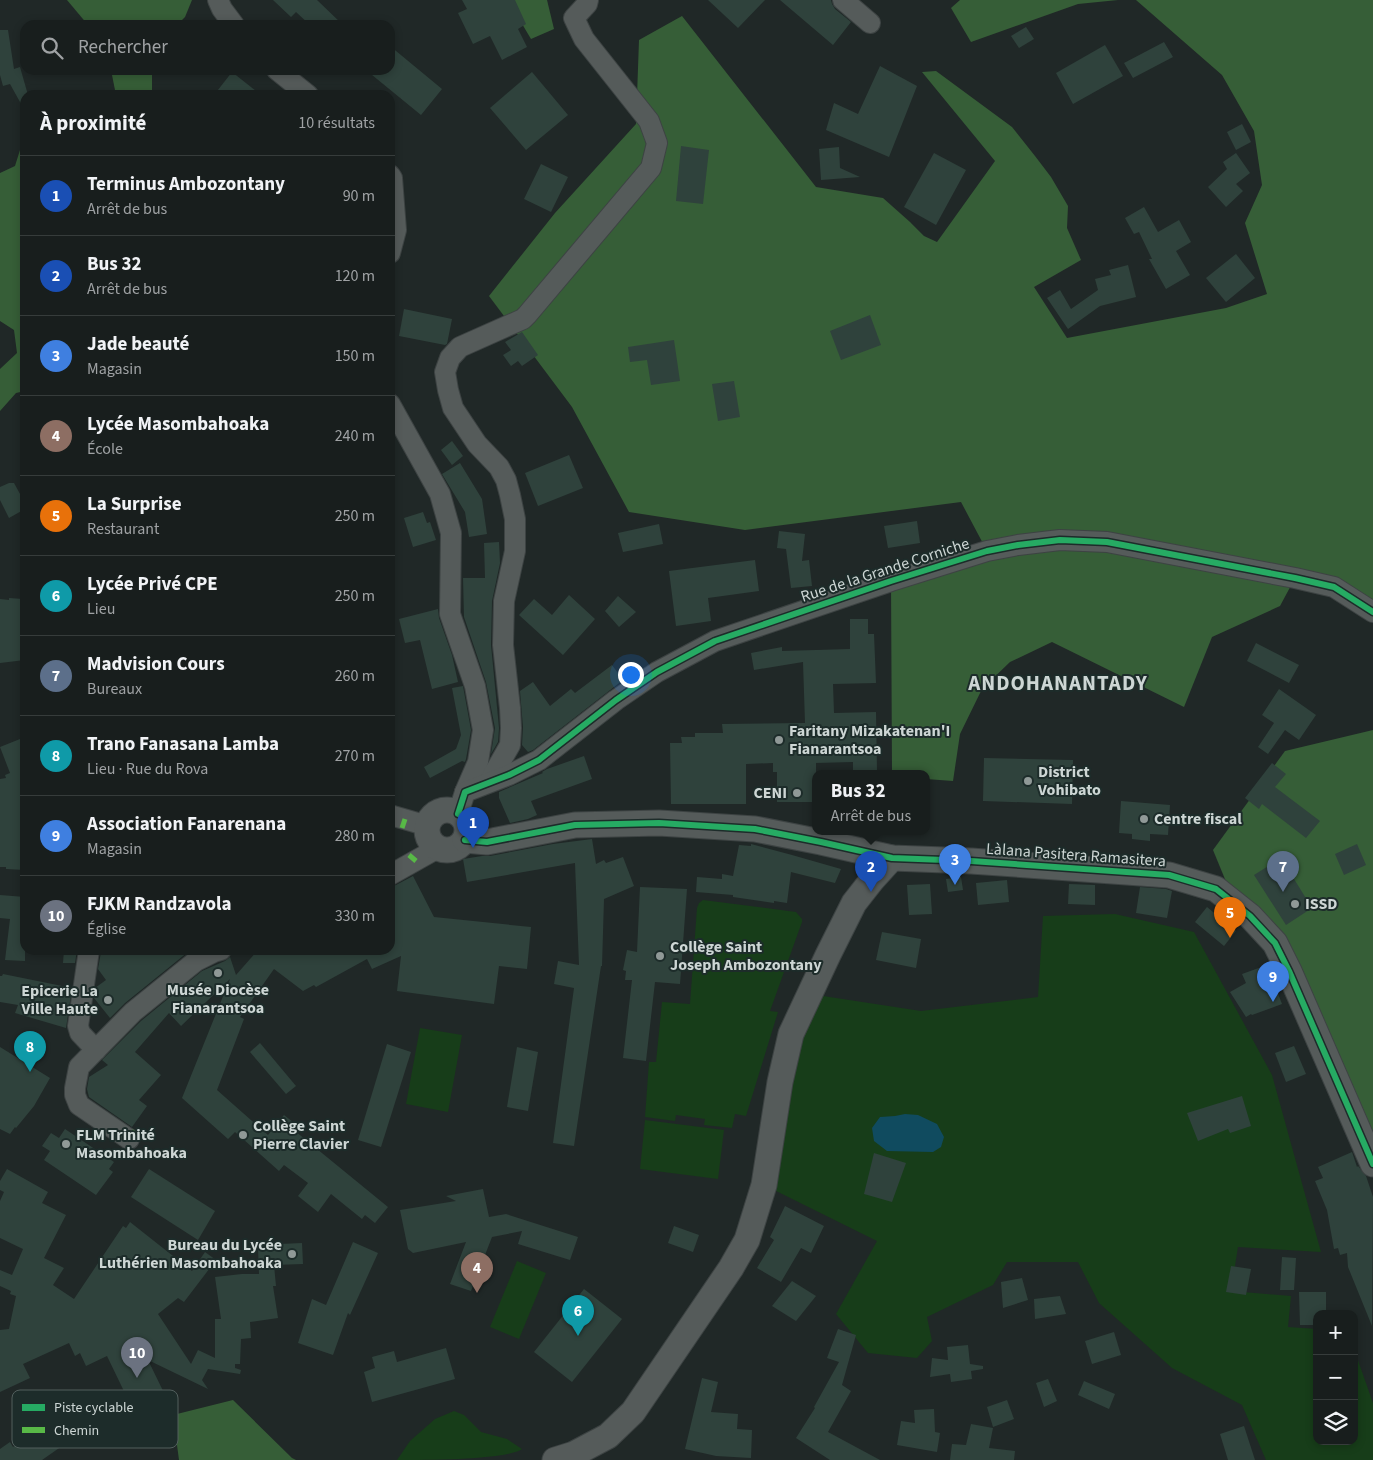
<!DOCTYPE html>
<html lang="fr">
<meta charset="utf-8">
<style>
body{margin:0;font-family:"Source Sans 3",sans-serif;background:#252b2a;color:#f1f3f6}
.controls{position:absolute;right:15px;bottom:15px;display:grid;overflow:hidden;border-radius:10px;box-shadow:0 2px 8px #0003}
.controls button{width:45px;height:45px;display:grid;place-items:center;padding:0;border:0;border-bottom:1px solid #363c3b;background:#181e1d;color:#f1f3f6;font:25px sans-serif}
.you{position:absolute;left:630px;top:674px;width:18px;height:18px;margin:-12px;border:4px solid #fff;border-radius:50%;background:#1a73e8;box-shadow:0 0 0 8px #1a73e833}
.badge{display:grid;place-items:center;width:32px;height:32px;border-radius:50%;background:#909997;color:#fff;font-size:16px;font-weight:700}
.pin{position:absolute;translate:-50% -41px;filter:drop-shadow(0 1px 2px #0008)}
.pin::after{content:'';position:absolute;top:26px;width:18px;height:15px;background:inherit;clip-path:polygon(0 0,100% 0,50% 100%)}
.popup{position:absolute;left:812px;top:770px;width:118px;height:65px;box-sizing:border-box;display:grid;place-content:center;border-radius:10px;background:#181e1d;filter:drop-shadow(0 1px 4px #0005);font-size:16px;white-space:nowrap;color:#9fa2a4}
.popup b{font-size:19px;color:#f1f3f6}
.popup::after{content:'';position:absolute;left:50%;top:100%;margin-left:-10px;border:10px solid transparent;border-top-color:#181e1d}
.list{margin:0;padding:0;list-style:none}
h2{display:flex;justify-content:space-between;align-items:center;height:65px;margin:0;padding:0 20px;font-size:21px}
h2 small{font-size:16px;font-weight:400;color:#9fa2a4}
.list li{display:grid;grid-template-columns:32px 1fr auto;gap:15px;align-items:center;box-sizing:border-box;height:80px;padding:0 20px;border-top:1px solid #363c3b}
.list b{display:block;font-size:19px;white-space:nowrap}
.list p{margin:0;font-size:16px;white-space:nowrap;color:#9fa2a4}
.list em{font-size:16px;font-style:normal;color:#9fa2a4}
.icon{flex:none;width:28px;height:28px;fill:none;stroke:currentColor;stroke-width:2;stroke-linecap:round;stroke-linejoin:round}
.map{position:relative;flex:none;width:1373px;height:1460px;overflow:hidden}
.search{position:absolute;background:#181e1d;box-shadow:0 2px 8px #0003;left:20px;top:20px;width:375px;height:55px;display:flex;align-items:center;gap:12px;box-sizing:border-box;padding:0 18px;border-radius:15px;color:#9fa2a4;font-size:19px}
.panel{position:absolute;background:#181e1d;box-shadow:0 2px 8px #0003;left:20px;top:90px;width:375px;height:865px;border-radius:15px}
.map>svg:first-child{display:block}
</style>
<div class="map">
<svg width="1373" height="1460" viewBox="0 0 1373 1460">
<rect width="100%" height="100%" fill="#202827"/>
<g fill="#173d19">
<polygon points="703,900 796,912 802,919 802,922 770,1011 778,1012 746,1116 735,1114 732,1128 704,1125 705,1119 676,1115 675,1121 645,1117 649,1062 656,1062 662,1002 690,1004 697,908 699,903"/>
<polygon points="1115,914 1194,932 1272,1075 1321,1252 1238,1247 1231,1291 1291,1296 1288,1327 1317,1329 1317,1441 1354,1441 1354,1349 1373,1403 1373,1460 1266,1460 1242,1405 1172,1368 1099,1303 1078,1262 1007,1262 993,1285 927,1317 932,1341 917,1358 868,1353 836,1314 877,1241 764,1185 810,994 921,1011 1038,997 1043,916"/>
<polygon points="420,1028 462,1035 448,1112 406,1104"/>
<polygon points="645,1120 724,1130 718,1179 640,1169"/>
<polygon points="517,1261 546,1273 519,1339 490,1327"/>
<path d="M454,1411L464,1415L481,1432L507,1439L522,1449C507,1460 421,1460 397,1460L410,1441L435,1419Z"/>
</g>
<g fill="#365e37">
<polygon points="67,0 192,0 185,17 177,25 88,25"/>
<polygon points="513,0 547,0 554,29 531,39 515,12"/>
<polygon points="960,0 1118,0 1078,4 971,42 951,8"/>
<polygon points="1136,0 1373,0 1373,612 1295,578 1280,606 1212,637 1184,707 1052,642 1010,662 982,689 960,734 953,781 926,779 926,773 892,773 891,581 987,551 961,502 745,530 629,512 572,407 489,296 555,213 636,124 639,40 682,16 816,187 883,198 910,222 924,236 937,242 995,161 922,72 936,71 1012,127 1035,156 1051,177 1068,206 1067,228 1081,260 1034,287 1067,338 1226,308 1267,294 1245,223 1262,185 1254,131 1222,75"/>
<polygon points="111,70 152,70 152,95 116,95"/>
<polygon points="25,134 25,391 16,393 0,411 0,369 17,353 14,330 0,321 0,173 15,166"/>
<polygon points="1373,730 1373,1137 1227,884 1213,850 1285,751"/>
<polygon points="233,1400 292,1458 296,1460 179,1460 173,1415"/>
</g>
<polygon fill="#104b5f" points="905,1114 918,1115 937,1124 944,1137 941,1147 933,1152 887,1151 874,1141 872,1128 880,1117 895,1116"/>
<g fill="#2f423c">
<polygon points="273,0 317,0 343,25 310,25 296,12 291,17"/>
<polygon points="462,0 515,0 526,24 518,29 527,47 502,60 490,36 473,44 458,13 467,9"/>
<polygon points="708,0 765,0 738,28"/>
<polygon points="780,0 831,0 832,4 835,9 851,22 833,45"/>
<polygon points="1026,27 1034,39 1019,48 1011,36"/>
<polygon points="0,30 8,30 14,69 20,67 28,95 25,95 25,111 10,84 3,86 0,75"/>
<polygon points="1164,42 1173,57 1133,78 1124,63"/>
<polygon points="1105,45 1123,76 1073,104 1056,73"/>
<polygon points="390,46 442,89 421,115 366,70 390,70"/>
<polygon points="880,66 917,86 889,157 826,130 834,103 858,114"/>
<polygon points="232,72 261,95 214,95"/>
<polygon points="532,72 568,115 526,150 490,108"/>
<polygon points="1242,124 1251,142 1236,150 1227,132"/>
<polygon points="681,146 709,150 703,204 676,201"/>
<polygon points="839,147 840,168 860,177 821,180 819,149"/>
<polygon points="934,153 966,170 936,225 904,207"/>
<polygon points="1236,153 1250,173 1236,184 1243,191 1226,207 1208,187 1227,169 1223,162"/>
<polygon points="541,164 568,177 551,212 524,199"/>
<polygon points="1144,207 1158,232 1179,220 1191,242 1176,251 1190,275 1166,289 1149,259 1152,259 1139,232 1134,234 1125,218"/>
<polygon points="1236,254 1255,278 1226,302 1206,278"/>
<polygon points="1128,265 1136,297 1100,306 1068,329 1047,298 1060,290 1071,309 1098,290 1095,279 1111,275 1109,270"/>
<polygon points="404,309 452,319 447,344 445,345 399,336"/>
<polygon points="870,315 881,345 841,360 830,331"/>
<polygon points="522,332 538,355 522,366 518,361 511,366 503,355 511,350 505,342"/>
<polygon points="674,340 680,381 651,385 647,360 630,362 628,347"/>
<polygon points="734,381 740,417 718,421 712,384"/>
<polygon points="452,441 463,456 452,465 441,450"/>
<polygon points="569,455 583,488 538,506 525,473"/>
<polygon points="460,463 482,499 487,534 469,537 465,512 442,474"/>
<polygon points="9,483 14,483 25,503 25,509 9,518 0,500 0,487"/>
<polygon points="423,512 427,523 430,522 436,540 413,547 404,518"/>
<polygon points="917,521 920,543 888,548 884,526"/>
<polygon points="659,524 663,544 623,552 618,533"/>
<polygon points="779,531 805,534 802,561 809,560 812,586 791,588 786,549 777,548"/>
<polygon points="499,542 500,563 492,601 491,645 499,728 498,742 491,754 495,728 486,682 464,617 463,578 485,578 484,543"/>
<polygon points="755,560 759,591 708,598 711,621 676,626 669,571"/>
<polygon points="569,595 595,619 563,655 519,615 534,599 552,615"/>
<polygon points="618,596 636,612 619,627 605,611"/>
<polygon points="9,598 23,599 21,630 25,660 0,663 0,599 9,600"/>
<polygon points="438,609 439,618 452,655 458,682 432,689 420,640 405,643 399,619"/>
<polygon points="850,619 868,619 868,634 874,634 876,683 833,684 834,713 876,712 877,771 853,772 853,762 816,763 816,802 777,802 777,772 773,772 773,763 746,764 746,804 671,804 670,743 682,743 681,737 695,737 695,733 723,733 722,724 805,723 803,662 754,670 751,653 782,647 782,651 850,649"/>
<polygon points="1256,643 1299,665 1289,683 1247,661"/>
<polygon points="612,665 623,680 533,750 528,752 522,745 523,727 520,691 533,682 550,706 571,689 575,693"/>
<polygon points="463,686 471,730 466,759 465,762 462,761 430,778 424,767 456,749 461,735 452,688"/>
<polygon points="1279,689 1316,715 1299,740 1285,730 1268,754 1258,747 1274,723 1262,715"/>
<polygon points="25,737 25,870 6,869 6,867 0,867 0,779 6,778 5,775 10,773 0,747"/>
<polygon points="584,756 592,779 531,801 537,815 528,819 510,823 499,798 499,792 543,773 542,772 547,769"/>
<polygon points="984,758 1073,760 1072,804 983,801"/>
<polygon points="1272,763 1286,774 1275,787 1320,821 1306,838 1262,804 1259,809 1245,798"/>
<polygon points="1121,801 1170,805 1168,835 1150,834 1150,841 1132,839 1132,834 1119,833"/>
<polygon points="592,839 596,864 604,860 606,863 623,857 634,886 604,899 602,966 601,966 574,1146 553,1143 574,988 554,984 558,961 579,965 575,863 467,882 463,859 482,856 490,856 553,844"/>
<polygon points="751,844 792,855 841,869 835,883 791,872 787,903 774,901 774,903 733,897 733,895 696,892 697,877 722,879 722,874 733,876 739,845 751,846"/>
<polygon points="1357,844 1366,865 1344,875 1335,854"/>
<polygon points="1281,858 1312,908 1286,925 1254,875"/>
<polygon points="413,876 434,917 531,927 527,969 499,966 494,1004 397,991 401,956 372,969 367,959 316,987 314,985 303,991 274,969 240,1017 244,1019 217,1090 268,1135 284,1115 298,1126 295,1131 388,1207 375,1223 365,1215 362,1219 331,1194 318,1212 298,1196 308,1183 284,1165 279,1171 235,1132 228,1139 182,1098 230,979 181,1026 169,1013 135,1052 161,1075 139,1100 147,1106 132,1127 89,1097 87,1089 89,1077 108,1065 102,1060 141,1021 202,971 225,961 230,957 236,975 258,950 390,950 390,887 396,885"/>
<polygon points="961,877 963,890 948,892 946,879"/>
<polygon points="1007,880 1009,902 978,905 976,883"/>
<polygon points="930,884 932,914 909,915 907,885"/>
<polygon points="1069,884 1095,885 1095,905 1068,904"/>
<polygon points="640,887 687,889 680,984 655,982 646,1061 623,1058 632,980 625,980 626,971 623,970 627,950 637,952"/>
<polygon points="1140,887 1166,889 1172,891 1167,918 1136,913"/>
<polygon points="0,895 25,897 25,935 23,947 25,948 25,961 5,960 10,919 0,918"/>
<polygon points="1207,907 1236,931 1224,946 1195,922"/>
<polygon points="882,932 921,939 916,968 876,960"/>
<polygon points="64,950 77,950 75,963 63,963"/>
<polygon points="104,950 186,950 188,952 125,1003 110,1018 94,998 95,988 106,980 98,969 101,952"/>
<polygon points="1267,965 1282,1004 1252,1015 1251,1014 1246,1017 1230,992 1246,983 1242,974"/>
<polygon points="3,974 72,988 66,1028 15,1013 18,1005 0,1002 0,976 2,976"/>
<polygon points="260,1043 296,1086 286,1094 250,1052"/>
<polygon points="387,1044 411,1052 381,1147 358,1140"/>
<polygon points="1294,1046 1306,1074 1286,1082 1275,1053"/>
<polygon points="0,1047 50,1078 34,1106 16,1128 15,1127 10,1134 0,1129"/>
<polygon points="517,1047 538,1052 528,1111 507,1107"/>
<polygon points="1242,1096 1251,1126 1230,1133 1228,1129 1198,1141 1187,1113"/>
<polygon points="65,1129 114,1162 109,1169 113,1172 96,1195 44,1160 50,1151 42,1146 51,1133 59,1138"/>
<polygon points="1352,1152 1357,1167 1358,1166 1366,1176 1373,1197 1372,1326 1348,1267 1347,1253 1340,1255 1338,1248 1334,1249 1327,1210 1315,1181 1323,1178 1318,1167"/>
<polygon points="874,1153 906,1163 892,1202 864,1194"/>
<polygon points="7,1169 48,1192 42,1203 66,1215 44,1258 64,1268 53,1285 74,1299 123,1226 126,1228 130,1222 192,1271 205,1252 216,1260 184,1302 178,1298 158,1314 191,1364 198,1350 215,1358 215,1319 221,1319 215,1277 242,1274 259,1274 258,1248 280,1247 280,1244 302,1243 303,1264 274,1265 276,1286 273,1286 278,1318 250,1322 251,1338 241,1339 240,1364 235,1364 235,1368 241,1370 240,1374 208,1369 202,1380 208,1389 148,1360 166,1397 134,1412 107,1356 86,1366 80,1353 75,1356 69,1343 23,1364 30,1378 0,1392 0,1330 9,1329 16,1296 10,1294 11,1291 0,1286 0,1270 12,1275 23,1249 0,1238 0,1201 4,1192 0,1190 0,1181"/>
<polygon points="149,1169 215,1211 198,1240 131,1197"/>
<polygon points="483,1189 489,1217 506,1214 578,1237 570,1260 518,1244 522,1231 492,1237 471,1291 450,1284 466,1242 413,1253 408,1249 400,1210 456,1201 446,1196"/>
<polygon points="785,1206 824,1226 811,1253 801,1248 781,1282 757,1268 774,1240 770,1237"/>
<polygon points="674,1226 699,1235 693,1252 668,1243"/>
<polygon points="353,1242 378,1253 350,1315 348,1313 333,1355 298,1343 312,1299 326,1305"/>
<polygon points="1282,1257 1296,1258 1294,1290 1280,1290"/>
<polygon points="1231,1266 1251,1269 1246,1295 1226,1292"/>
<polygon points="1022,1278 1028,1300 1003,1308 1001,1282"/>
<polygon points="792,1281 816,1296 796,1321 772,1306"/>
<polygon points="584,1289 622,1319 572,1382 534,1352"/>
<polygon points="1299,1292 1326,1292 1326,1314 1317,1314 1317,1325 1300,1325"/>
<polygon points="1060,1296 1066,1314 1035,1319 1034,1299"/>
<polygon points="838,1329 856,1335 842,1385 851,1391 828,1432 880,1460 830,1460 796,1438 815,1408 814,1407 839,1362 827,1358"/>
<polygon points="1114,1332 1121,1355 1092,1364 1085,1341"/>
<polygon points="968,1345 970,1364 983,1366 983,1369 971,1371 972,1379 951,1382 950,1374 930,1377 932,1358 948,1360 947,1347"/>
<polygon points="446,1348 455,1379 372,1402 364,1372 375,1368 372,1357 394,1351 397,1362"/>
<polygon points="702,1378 718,1382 711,1412 738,1414 737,1429 752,1430 751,1458 716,1456 685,1449"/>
<polygon points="1048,1379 1057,1401 1044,1407 1036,1383"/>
<polygon points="1084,1381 1115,1394 1109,1409 1078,1395"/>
<polygon points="1007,1400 1014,1419 993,1427 987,1407"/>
<polygon points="76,1403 92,1425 42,1460 0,1460 0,1449 10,1442 13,1447"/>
<polygon points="934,1409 935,1432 940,1433 937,1452 897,1445 901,1421 915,1423 914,1410"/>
<polygon points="971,1424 993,1428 989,1448 1015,1451 1014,1460 950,1460 952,1444 966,1445"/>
<polygon points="1244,1426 1255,1460 1228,1460 1220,1434"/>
</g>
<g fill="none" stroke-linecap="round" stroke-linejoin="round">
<defs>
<g id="minor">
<polyline points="218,0 222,9 234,25"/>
<polyline points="843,0 870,23"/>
<polyline points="277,70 308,95"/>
<polyline points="390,175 392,178 396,230 390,253"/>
<polyline points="390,404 440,494 451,533 450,614 475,686 483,730 478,762 465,792"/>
<polyline points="489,782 510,745 511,728 510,708 503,645 504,601 515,551 515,519 510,495 506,480 499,467 477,444 453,408 448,390 445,372 450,358 460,347 523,319 527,315 651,168 657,143 649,121 584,39 574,18 587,4 588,0"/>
<polyline points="458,814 465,792 509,775 539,760 616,700 657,672 715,641 891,581 987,551 1018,545 1060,540 1107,542 1295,578 1334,587 1373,612"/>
<polyline points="390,815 428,826"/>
<polyline points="390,875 438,848"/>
<polyline points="89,950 78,1026 80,1033 96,1050"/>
<polyline points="129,1139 79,1105 75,1095 75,1088 79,1067 133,1012 196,961 214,952 221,950"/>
</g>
<g id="tertiary">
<circle cx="447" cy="830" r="20"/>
<polyline points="465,840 487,842 575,825 659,823 755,829 821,842 892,858 971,861 1169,875 1216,889 1250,916 1275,943 1289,971 1373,1164"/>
<polyline points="555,1460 574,1454 608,1436 633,1412 731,1268 747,1240 764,1185 780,1082 791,1034 828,955 854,903 872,880 892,858"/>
</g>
</defs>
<use href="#minor" stroke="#3d4343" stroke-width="22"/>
<use href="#tertiary" stroke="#3d4343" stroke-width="27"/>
<use href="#minor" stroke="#555b5a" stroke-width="20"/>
<use href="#tertiary" stroke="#555b5a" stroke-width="25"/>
<g stroke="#58b947" stroke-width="5" stroke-dasharray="10 5" stroke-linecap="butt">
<polyline points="402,828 405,819"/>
<polyline points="409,855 416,861"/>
<polyline points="129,1139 135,1131"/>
</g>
<defs>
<g id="cycleway">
<polyline points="458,814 465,792 509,775 539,760 616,700 657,672 715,641 891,581 987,551 1018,545 1060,540 1107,542 1295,578 1334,587 1373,612"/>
<polyline points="465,840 487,842 575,825 659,823 755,829 821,842 892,858 971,861 1169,875 1216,889 1250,916 1275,943 1289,971 1373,1164"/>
</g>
</defs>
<use href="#cycleway" stroke="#1d2c2a" stroke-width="9"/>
<use href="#cycleway" stroke="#26ab63" stroke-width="6"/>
</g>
<g fill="#909997" stroke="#1d2c2a" stroke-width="2">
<circle cx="779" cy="740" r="5"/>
<circle cx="1028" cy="781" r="5"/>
<circle cx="797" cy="793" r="5"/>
<circle cx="1144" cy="819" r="5"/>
<circle cx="1295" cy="904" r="5"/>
<circle cx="660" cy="956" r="5"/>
<circle cx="218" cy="973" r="5"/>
<circle cx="108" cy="1000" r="5"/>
<circle cx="243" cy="1135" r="5"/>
<circle cx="66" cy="1144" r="5"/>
<circle cx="292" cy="1254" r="5"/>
</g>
<g text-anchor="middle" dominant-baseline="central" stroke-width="4" stroke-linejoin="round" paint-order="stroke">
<g font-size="16" fill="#cdd6d4" stroke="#1d2c2a">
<text transform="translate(885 570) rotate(-18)">Rue de la Grande Corniche</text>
<text transform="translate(1076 855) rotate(4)">Làlana Pasitera Ramasitera</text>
</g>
<g font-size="16" font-weight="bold" fill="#cdd6d4" stroke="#1d2c2a" text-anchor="start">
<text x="789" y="731">Faritany Mizakatenan'I<tspan x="789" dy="18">Fianarantsoa</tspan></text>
<text x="1038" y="772">District<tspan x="1038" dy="18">Vohibato</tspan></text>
<text x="787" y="793" text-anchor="end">CENI</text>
<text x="1154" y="819">Centre fiscal</text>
<text x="1305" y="904">ISSD</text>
<text x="670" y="947">Collège Saint<tspan x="670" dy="18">Joseph Ambozontany</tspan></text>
<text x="218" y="990" text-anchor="middle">Musée Diocèse<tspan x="218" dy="18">Fianarantsoa</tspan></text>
<text x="98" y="991" text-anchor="end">Epicerie La<tspan x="98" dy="18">Ville Haute</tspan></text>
<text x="253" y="1126">Collège Saint<tspan x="253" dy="18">Pierre Clavier</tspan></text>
<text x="76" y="1135">FLM Trinité<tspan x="76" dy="18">Masombahoaka</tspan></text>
<text x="282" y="1245" text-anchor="end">Bureau du Lycée<tspan x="282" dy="18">Luthérien Masombahoaka</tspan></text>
</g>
<g font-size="21" font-weight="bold" letter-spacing="1" fill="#cdd6d4" stroke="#1d2c2a">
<text x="1058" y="683">ANDOHANANTADY</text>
</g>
</g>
<rect x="12" y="1390" width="166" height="58" rx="8" fill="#1d2c2a" stroke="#525f5d" stroke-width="1"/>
<rect x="22" y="1404" width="23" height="7" fill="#26ab63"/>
<rect x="22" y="1427" width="23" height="6" fill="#58b947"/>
<g font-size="14" fill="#cdd6d4">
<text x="54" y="1412">Piste cyclable</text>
<text x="54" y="1435">Chemin</text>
</g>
</svg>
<div class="controls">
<button>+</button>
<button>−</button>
<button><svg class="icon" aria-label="layers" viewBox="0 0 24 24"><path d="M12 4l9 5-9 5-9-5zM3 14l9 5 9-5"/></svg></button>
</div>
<div class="you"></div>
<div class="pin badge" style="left:473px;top:848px;background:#1a4fb4">1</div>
<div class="pin badge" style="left:871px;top:892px;background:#1a4fb4">2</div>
<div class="popup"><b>Bus 32</b>Arrêt de bus</div>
<div class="pin badge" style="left:955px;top:885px;background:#3f7fe0">3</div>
<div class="pin badge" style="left:477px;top:1293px;background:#8d6e63">4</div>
<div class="pin badge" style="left:1230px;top:938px;background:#e8710a">5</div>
<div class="pin badge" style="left:578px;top:1336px;background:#0f9aa8">6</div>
<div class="pin badge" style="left:1283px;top:892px;background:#5c6f8a">7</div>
<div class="pin badge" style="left:30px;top:1072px;background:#0f9aa8">8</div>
<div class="pin badge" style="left:1273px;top:1002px;background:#3f7fe0">9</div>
<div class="pin badge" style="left:137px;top:1378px;background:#6b7280">10</div>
<div class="search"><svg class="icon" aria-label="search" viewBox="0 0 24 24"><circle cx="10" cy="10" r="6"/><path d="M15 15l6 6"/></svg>Rechercher</div>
<section class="panel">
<h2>À proximité<small>10 résultats</small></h2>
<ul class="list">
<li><span class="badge" style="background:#1a4fb4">1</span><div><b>Terminus Ambozontany</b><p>Arrêt de bus</p></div><em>90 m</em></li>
<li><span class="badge" style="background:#1a4fb4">2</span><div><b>Bus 32</b><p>Arrêt de bus</p></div><em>120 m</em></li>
<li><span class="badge" style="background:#3f7fe0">3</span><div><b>Jade beauté</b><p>Magasin</p></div><em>150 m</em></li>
<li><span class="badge" style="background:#8d6e63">4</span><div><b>Lycée Masombahoaka</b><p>École</p></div><em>240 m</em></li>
<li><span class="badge" style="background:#e8710a">5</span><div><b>La Surprise</b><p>Restaurant</p></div><em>250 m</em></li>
<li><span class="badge" style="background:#0f9aa8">6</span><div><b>Lycée Privé CPE</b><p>Lieu</p></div><em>250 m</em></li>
<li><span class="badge" style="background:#5c6f8a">7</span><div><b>Madvision Cours</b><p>Bureaux</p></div><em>260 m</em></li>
<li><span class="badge" style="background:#0f9aa8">8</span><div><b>Trano Fanasana Lamba</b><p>Lieu · Rue du Rova</p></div><em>270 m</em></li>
<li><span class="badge" style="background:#3f7fe0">9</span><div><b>Association Fanarenana</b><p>Magasin</p></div><em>280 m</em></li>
<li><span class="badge" style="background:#6b7280">10</span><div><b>FJKM Randzavola</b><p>Église</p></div><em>330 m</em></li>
</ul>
</section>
</div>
